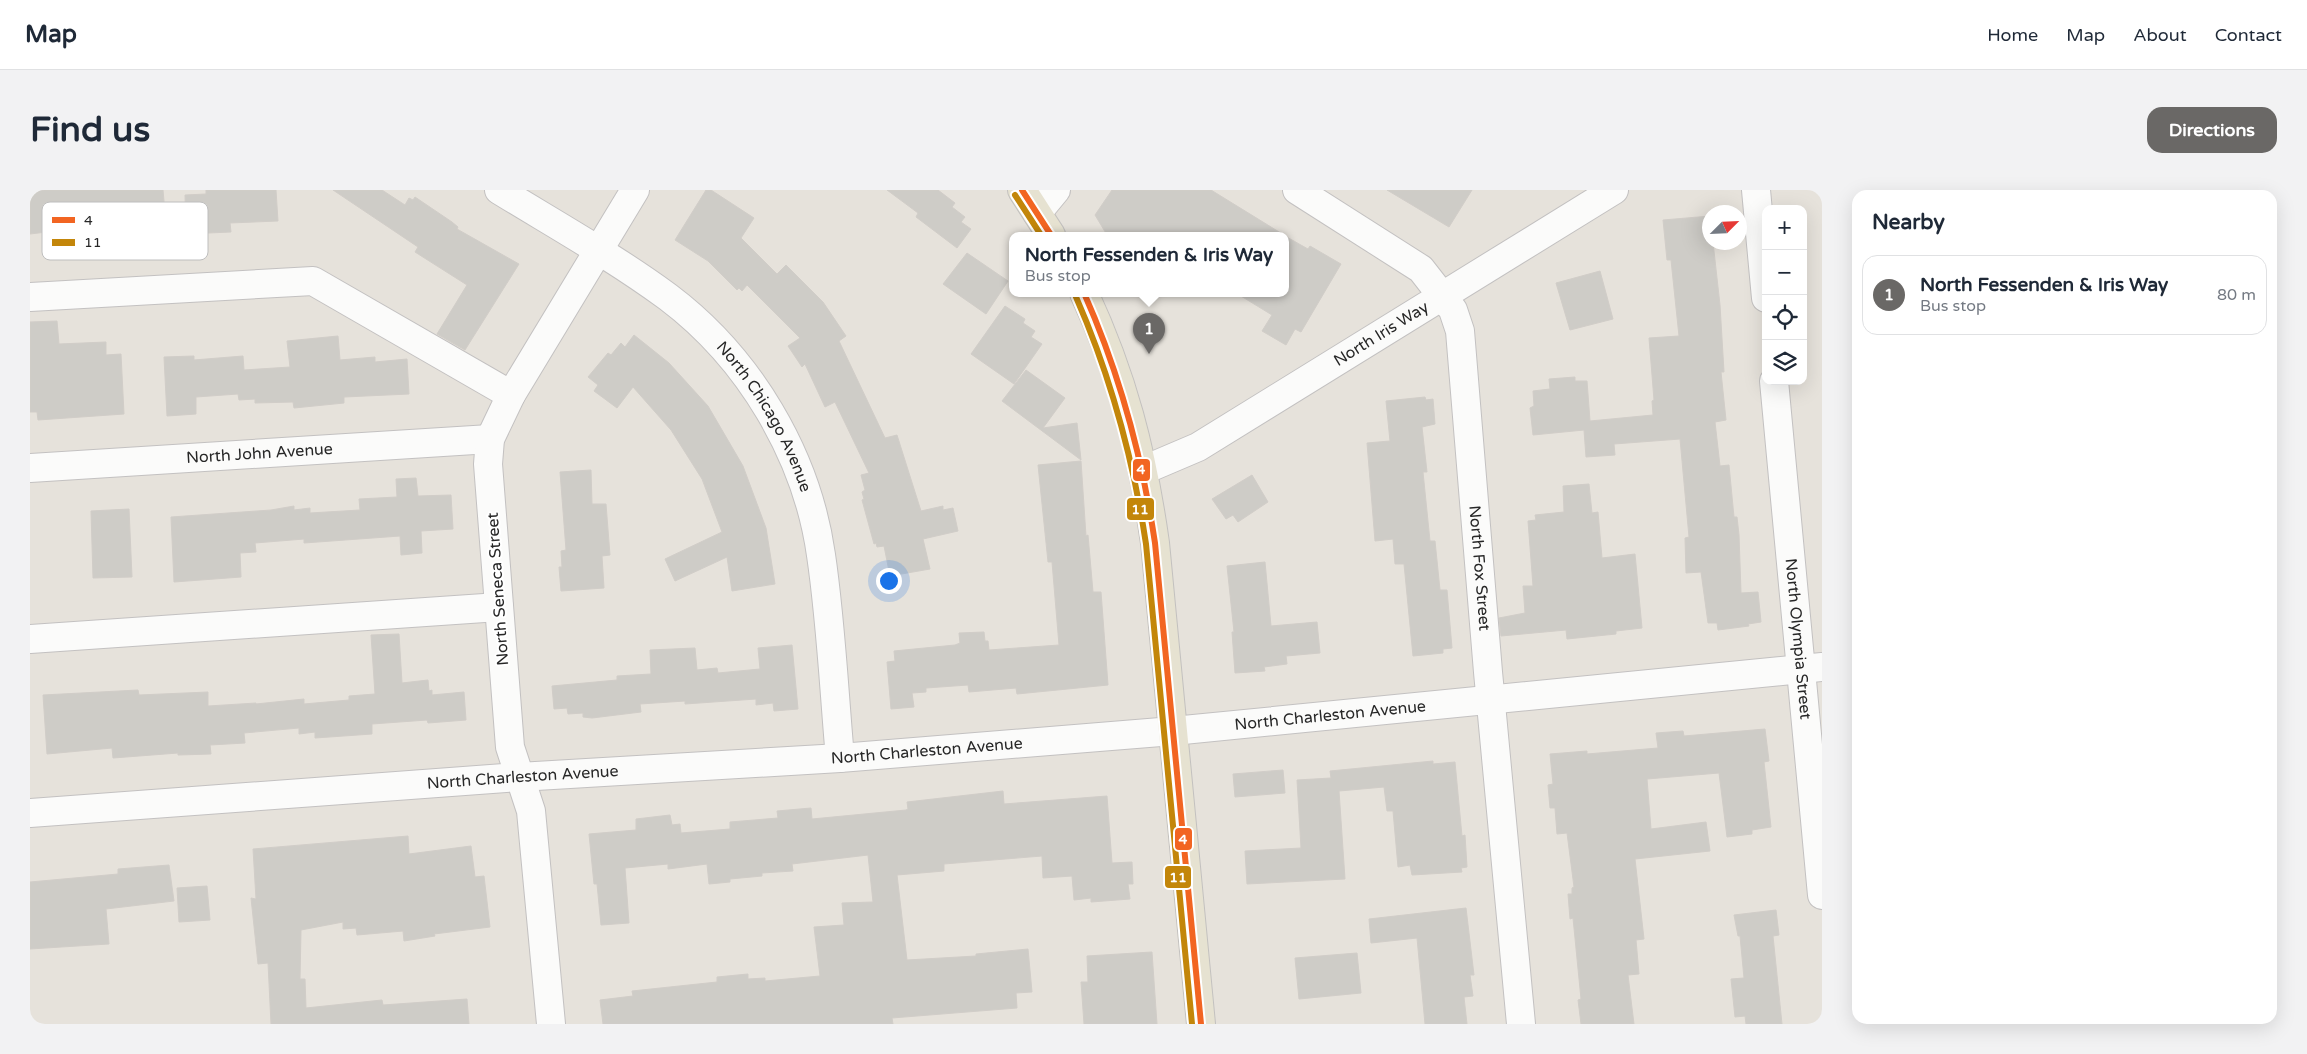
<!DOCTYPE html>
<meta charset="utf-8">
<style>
body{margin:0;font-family:"Varela Round",sans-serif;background:#f2f2f3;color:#1f2937}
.controls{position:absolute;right:15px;top:15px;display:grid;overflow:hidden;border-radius:10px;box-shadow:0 5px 20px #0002}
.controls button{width:45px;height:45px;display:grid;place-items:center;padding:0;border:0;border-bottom:1px solid #e0e1e3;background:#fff;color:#1f2937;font:25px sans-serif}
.compass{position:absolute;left:1672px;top:15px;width:45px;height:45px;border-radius:50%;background:#fff;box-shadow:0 5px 20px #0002;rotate:66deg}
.you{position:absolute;left:858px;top:390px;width:18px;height:18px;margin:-12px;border:4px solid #fff;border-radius:50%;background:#1a73e8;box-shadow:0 0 0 8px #1a73e833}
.badge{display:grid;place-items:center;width:32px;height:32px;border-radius:50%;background:#6a6866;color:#fff;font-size:16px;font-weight:700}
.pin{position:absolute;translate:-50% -41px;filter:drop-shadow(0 1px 2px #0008)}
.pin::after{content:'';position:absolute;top:26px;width:18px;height:15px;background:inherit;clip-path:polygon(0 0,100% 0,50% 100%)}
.popup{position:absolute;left:979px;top:42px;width:280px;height:65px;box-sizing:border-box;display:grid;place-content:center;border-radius:10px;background:#fff;filter:drop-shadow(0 1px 4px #0005);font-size:16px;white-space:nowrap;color:#747a83}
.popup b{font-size:19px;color:#1f2937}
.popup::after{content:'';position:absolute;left:50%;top:100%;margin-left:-10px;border:10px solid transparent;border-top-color:#fff}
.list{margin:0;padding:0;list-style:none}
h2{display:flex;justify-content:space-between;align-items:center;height:65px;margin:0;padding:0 20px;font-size:21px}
h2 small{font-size:16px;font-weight:400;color:#747a83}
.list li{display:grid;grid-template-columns:32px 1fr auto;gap:15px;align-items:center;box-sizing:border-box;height:80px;margin:0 10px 10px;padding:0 10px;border:1px solid #e0e1e3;border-radius:15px}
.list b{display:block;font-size:19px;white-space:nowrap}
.list p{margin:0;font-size:16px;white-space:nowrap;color:#747a83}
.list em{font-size:16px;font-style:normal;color:#747a83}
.icon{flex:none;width:28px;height:28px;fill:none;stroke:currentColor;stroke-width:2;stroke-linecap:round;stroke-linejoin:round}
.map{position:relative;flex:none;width:1792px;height:834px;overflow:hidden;border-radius:15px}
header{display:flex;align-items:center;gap:30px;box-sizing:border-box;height:70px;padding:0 25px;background:#fff;border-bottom:1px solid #e0e1e3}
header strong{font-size:24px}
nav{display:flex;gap:28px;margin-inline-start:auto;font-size:18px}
.intro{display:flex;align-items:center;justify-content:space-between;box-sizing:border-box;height:120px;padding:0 30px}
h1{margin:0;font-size:35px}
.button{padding:12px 22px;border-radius:15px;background:#6a6866;color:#fff;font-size:18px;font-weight:700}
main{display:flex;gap:30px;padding:0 30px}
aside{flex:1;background:#fff;border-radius:15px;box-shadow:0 5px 20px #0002}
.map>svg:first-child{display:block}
</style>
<header>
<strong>Map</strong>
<nav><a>Home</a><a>Map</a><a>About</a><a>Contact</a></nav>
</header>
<div class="intro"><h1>Find us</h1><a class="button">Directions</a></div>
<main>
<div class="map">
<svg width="1792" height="834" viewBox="0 0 1792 834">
<rect width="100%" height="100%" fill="#e6e2db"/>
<g fill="#ceccc7" stroke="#d1cdc8">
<polygon points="0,0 133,0 135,22 83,26 84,34 0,44"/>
<polygon points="176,0 246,0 248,31 200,33 201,42 156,44 155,5 176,4"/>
<polygon points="303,0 352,0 375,15 379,8 383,10 385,7 422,32 428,37 427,39 489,74 435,160 407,144 437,95 385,62 388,57"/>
<polygon points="676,0 681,0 724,28 711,48 747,84 756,75 793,112 816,146 809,151 855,248 867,245 891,321 913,316 913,320 923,318 928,341 893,349 900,379 860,386 854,356 847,357 846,353 844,354 832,310 834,309 832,302 835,300 831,285 839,283 805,212 795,217 775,174 772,177 758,156 770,148 717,95 712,101 709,98 707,100 678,71 645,50"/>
<polygon points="857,0 908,0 925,13 922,17 935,27 931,32 941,39 927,58 886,27 888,23"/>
<polygon points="1082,0 1181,0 1254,45 1077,45 1065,25"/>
<polygon points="1357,0 1442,0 1419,37"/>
<polygon points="1680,26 1680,52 1683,52 1690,115 1694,182 1691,182 1696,230 1685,232 1690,276 1699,275 1704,327 1707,327 1709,345 1711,403 1728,402 1731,432 1718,434 1719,436 1688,440 1687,433 1678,433 1671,382 1656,383 1655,348 1659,347 1650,249 1584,254 1585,265 1556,267 1554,240 1503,245 1500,218 1504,216 1503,201 1520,199 1519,189 1545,187 1545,191 1557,191 1560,231 1623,225 1622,211 1624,210 1619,148 1649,146 1641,70 1637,70 1633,30"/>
<polygon points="1255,46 1278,59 1280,56 1311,74 1271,142 1265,139 1256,155 1232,141 1242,125 1206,103 1255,103"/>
<polygon points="937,63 978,91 956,124 913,94"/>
<polygon points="1570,81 1583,129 1540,140 1526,93"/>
<polygon points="975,116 995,129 993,133 1005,141 1001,147 1012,154 984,194 941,164"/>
<polygon points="27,131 29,154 76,152 76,165 91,164 94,224 8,230 7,222 0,222 0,132"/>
<polygon points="604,145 639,173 678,216 713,276 736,338 745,394 702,401 697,367 645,391 635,369 692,342 672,289 641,240 603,197 587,218 564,201 568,195 558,187 578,163 581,165 591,153 595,157"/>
<polygon points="308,146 310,170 345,167 345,172 377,169 379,204 314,207 314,213 264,218 263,212 225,213 225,209 209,210 208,204 166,207 166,224 137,226 134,167 164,166 164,170 213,166 214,180 260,177 257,151"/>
<polygon points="996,180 1035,208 1013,238 1047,233 1051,270 972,211"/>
<polygon points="1395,207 1396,210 1403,209 1405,234 1392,237 1397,282 1393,282 1400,351 1405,351 1410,400 1417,400 1422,458 1413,459 1413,463 1383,466 1374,374 1365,374 1363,349 1345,351 1337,253 1360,251 1356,211"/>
<polygon points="1051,271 1056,346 1058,345 1063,402 1071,402 1078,495 987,504 986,498 939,502 938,495 896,498 896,502 882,503 884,517 861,519 857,472 865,471 864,461 925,455 930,453 929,443 954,442 955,451 958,451 959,460 1029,455 1022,372 1018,372 1008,275"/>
<polygon points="561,280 562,314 576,314 580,365 572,366 574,398 531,401 529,377 532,377 531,361 536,360 530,282"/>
<polygon points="1222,285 1238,312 1208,332 1203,325 1196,329 1182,309"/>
<polygon points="386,288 388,306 421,305 423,339 391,341 392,363 371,365 370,346 274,353 274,349 225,353 226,362 210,363 211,387 144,392 141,327 241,320 264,316 264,320 280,318 280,323 330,320 329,309 367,307 366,289"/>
<polygon points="1559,294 1562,323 1568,322 1572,368 1605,364 1612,438 1586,441 1586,444 1537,449 1536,440 1471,446 1469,428 1495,423 1493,396 1503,396 1498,331 1506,330 1505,325 1534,322 1533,296"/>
<polygon points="99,319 102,387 63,388 61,321"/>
<polygon points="1235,372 1241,436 1287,432 1290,463 1256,466 1257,474 1234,477 1235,481 1205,483 1202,442 1204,442 1197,376"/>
<polygon points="369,444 372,493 398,490 399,501 402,500 402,505 434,502 436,530 398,533 397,530 342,534 342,544 285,548 285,542 269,544 269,538 214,543 215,553 180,555 181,564 148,565 148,563 83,568 82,558 17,564 13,505 108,500 109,505 178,502 178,516 226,513 226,514 274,509 274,514 319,510 319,506 345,504 341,445"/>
<polygon points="762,455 768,519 744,521 743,513 726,515 726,509 655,514 655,511 610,514 611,522 562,528 553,527 553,523 538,524 537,518 524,519 522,496 587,490 587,486 621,484 620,460 665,458 667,480 687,478 688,483 730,479 728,458"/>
<polygon points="1735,539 1739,571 1734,572 1741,637 1722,640 1722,644 1697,647 1689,583 1617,589 1621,639 1676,632 1680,661 1605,669 1614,749 1606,750 1609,784 1598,785 1604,834 1551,834 1548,810 1551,809 1543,728 1540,729 1538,704 1542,704 1542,698 1544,697 1537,643 1527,644 1525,618 1520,618 1518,595 1523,594 1520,564 1557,561 1557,564 1628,558 1626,543 1653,541 1654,546"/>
<polygon points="1403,571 1403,574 1425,572 1432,646 1435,645 1437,677 1431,678 1432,682 1382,685 1380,675 1368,677 1363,621 1357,621 1354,597 1309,601 1315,689 1217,694 1215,661 1271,658 1267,590 1301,588 1300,581"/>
<polygon points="1253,580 1255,603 1205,607 1203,584"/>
<polygon points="973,601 974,614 1077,606 1082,673 1102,672 1103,694 1098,694 1100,709 1061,712 1061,708 1044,710 1042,686 1013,688 1012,666 914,674 914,681 867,685 877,770 946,766 946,764 998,759 1002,802 986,803 987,818 862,828 863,834 573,834 570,810 603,806 602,801 687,792 687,787 718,784 718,789 735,788 735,791 790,786 784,737 814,735 812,713 843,712 838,665 762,674 763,681 732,683 732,686 700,689 700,692 679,694 677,674 638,679 638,674 595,678 599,733 571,735 567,694 564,694 559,644 606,640 606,629 640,625 642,635 650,634 651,643 700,639 700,632 748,628 747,621 781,618 782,629 876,620 878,619 877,612"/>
<polygon points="378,646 379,664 441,656 445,687 454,686 460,737 404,744 405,746 374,751 373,741 327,745 326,738 313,739 313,732 271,740 270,789 275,789 276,818 352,810 353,815 437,809 439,834 241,834 238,773 228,774 221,708 226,709 223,659"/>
<polygon points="139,675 144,711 76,719 79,754 0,759 0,692 88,684 88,679"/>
<polygon points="177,696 180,730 149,732 147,698"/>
<polygon points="1436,718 1444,785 1440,785 1443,806 1434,807 1437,834 1395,834 1387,748 1341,753 1339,729"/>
<polygon points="1746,720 1749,745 1743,746 1752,834 1716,834 1715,826 1705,827 1701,789 1714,788 1710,746 1708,746 1704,725"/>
<polygon points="1122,762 1127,834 1054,834 1051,792 1058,792 1057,766"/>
<polygon points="1327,763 1331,803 1269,809 1265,768"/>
</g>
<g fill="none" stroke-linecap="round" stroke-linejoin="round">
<defs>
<g id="minor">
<path id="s1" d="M469,0C526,35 585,68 638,107C719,168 777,265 791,365C801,432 804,501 810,568"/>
<path id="s2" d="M1267,0L1391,79L1423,120L1430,141L1458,482L1491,834"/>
<polyline points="1726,0 1736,108"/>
<polyline points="1007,23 1026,0"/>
<polyline points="0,107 283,91 481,205"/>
<path id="s3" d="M1744,191L1792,705"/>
<path id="s4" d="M0,278L460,249"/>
<path id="s5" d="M1114,280L1168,257L1584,0"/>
<polyline points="0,449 469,417"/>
<path id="s6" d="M0,623L489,587L810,568L1143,541L1792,477"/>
<polyline points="521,834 501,621 480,557 458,274 460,249 481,205 605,0"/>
</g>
<g id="major">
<polyline points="992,0 1021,45"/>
<path d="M1054,103C1093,187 1112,261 1125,353L1171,834"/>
</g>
</defs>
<use href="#minor" stroke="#c3c1c1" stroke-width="30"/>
<use href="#major" stroke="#c3c1bf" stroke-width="30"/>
<use href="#minor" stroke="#fbfbfa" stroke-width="28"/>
<use href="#major" stroke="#e6e2d1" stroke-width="28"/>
<defs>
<g id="bus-1">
<polyline points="992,0 1021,45"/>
<path d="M1054,103C1090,184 1112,266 1125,353L1171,834"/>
</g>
<g id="bus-2">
<polyline points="985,5 1011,45"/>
<path d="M1046,107C1081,187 1103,268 1116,354L1162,834"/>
</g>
</defs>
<use href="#bus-1" stroke="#fff" stroke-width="10"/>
<use href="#bus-2" stroke="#fff" stroke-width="10"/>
<use href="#bus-1" stroke="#f26522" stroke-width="6"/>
<use href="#bus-2" stroke="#c3860a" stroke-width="6"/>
</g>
<g text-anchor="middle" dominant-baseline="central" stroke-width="4" stroke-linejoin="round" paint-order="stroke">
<g font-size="16" fill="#272727" stroke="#fff">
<text stroke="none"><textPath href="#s5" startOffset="274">North Iris Way</textPath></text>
<text stroke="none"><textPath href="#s1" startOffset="356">North Chicago Avenue</textPath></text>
<text stroke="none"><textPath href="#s4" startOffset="230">North John Avenue</textPath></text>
<text stroke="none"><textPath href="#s2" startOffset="459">North Fox Street</textPath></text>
<text transform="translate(468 399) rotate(-94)">North Seneca Street</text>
<text stroke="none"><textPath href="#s3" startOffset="259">North Olympia Street</textPath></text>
<text stroke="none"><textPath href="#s6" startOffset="1304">North Charleston Avenue</textPath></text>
<text stroke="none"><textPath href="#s6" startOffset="899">North Charleston Avenue</textPath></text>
<text stroke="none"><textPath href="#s6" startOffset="494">North Charleston Avenue</textPath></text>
</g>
</g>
<rect x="12" y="12" width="166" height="58" rx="8" fill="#fff" stroke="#bebebe" stroke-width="1"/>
<rect x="22" y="27" width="23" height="6" fill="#f26522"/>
<rect x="22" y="49" width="23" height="7" fill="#c3860a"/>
<g font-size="14" fill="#272727">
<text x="54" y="35">4</text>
<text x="54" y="57">11</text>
</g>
<g stroke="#fff" stroke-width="2">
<rect x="1102" y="268" width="19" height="24" rx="5" fill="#f26522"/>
<rect x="1096" y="307" width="29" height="24" rx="5" fill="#c3860a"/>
<rect x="1144" y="637" width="19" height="24" rx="5" fill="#f26522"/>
<rect x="1134" y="675" width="28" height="24" rx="5" fill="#c3860a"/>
</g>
<g font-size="14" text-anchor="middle" font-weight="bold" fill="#fff">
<text x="1111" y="284">4</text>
<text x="1110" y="324">11</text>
<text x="1153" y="654">4</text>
<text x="1148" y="692">11</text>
</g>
</svg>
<div class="controls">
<button>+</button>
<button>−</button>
<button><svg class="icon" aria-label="locate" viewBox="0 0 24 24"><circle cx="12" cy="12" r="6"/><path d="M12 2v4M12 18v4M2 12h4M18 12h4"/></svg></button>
<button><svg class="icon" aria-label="layers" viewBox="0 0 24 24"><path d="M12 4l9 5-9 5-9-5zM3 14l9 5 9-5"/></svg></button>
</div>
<svg class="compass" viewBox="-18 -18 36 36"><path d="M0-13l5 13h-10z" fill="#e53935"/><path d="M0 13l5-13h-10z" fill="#747a83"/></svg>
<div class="you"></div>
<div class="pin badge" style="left:1119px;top:164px">1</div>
<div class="popup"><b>North Fessenden &amp; Iris Way</b>Bus stop</div>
</div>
<aside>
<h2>Nearby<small></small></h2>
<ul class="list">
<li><span class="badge">1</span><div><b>North Fessenden &amp; Iris Way</b><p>Bus stop</p></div><em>80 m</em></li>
</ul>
</aside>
</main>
